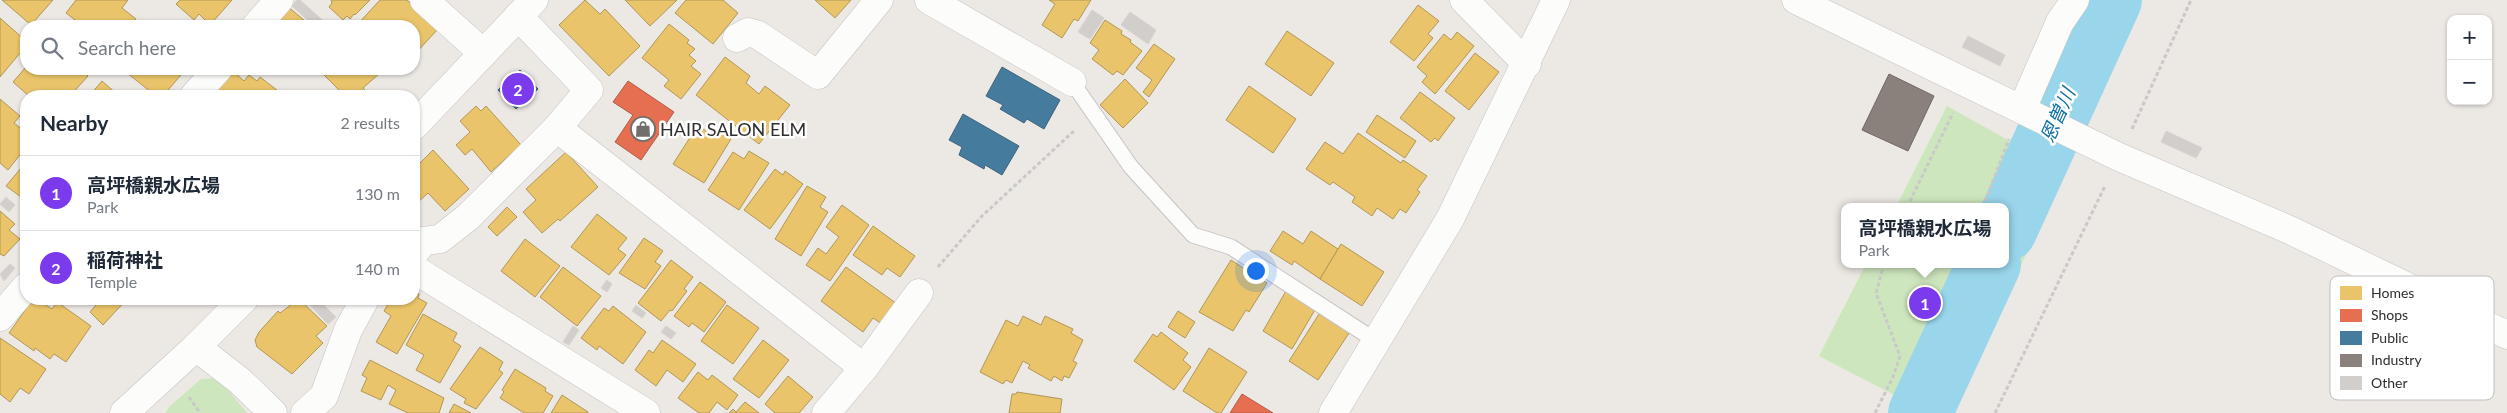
<!DOCTYPE html>
<meta charset="utf-8">
<style>
body{margin:0;font-family:Lato,"Noto Sans JP",sans-serif;background:#f2f2f3;color:#1f2937}
.controls{position:absolute;right:15px;top:15px;display:grid;overflow:hidden;border-radius:10px;box-shadow:0 1px 4px #0004}
.controls button{width:45px;height:45px;display:grid;place-items:center;padding:0;border:0;border-bottom:1px solid #e0e1e3;background:#fff;color:#1f2937;font:25px sans-serif}
.you{position:absolute;left:1255px;top:270px;width:18px;height:18px;margin:-12px;border:4px solid #fff;border-radius:50%;background:#1a73e8;box-shadow:0 0 0 8px #1a73e833}
.badge{display:grid;place-items:center;width:32px;height:32px;border-radius:50%;background:#7c3aed;color:#fff;font-size:16px;font-weight:700}
.pin{position:absolute;translate:-50% -50%;border:2px solid #fff;box-shadow:0 1px 5px #0006}
.popup{position:absolute;left:1841px;top:203px;width:168px;height:65px;box-sizing:border-box;display:grid;place-content:center;border-radius:10px;background:#fff;filter:drop-shadow(0 1px 4px #0005);font-size:16px;white-space:nowrap;color:#747a83}
.popup b{font-size:19px;color:#1f2937}
.popup::after{content:'';position:absolute;left:50%;top:100%;margin-left:-10px;border:10px solid transparent;border-top-color:#fff}
.list{margin:0;padding:0;list-style:none}
h2{display:flex;justify-content:space-between;align-items:center;height:65px;margin:0;padding:0 20px;font-size:21px}
h2 small{font-size:16px;font-weight:400;color:#747a83}
.list li{display:grid;grid-template-columns:32px 1fr auto;gap:15px;align-items:center;box-sizing:border-box;height:75px;padding:0 20px;border-top:1px solid #e0e1e3}
.list b{display:block;font-size:19px;white-space:nowrap}
.list p{margin:0;font-size:16px;white-space:nowrap;color:#747a83}
.list em{font-size:16px;font-style:normal;color:#747a83}
.icon{flex:none;width:28px;height:28px;fill:none;stroke:currentColor;stroke-width:2;stroke-linecap:round;stroke-linejoin:round}
.map{position:relative;flex:none;width:2507px;height:413px;overflow:hidden}
.search{position:absolute;background:#fff;box-shadow:0 1px 4px #0004;left:20px;top:20px;width:400px;height:55px;display:flex;align-items:center;gap:12px;box-sizing:border-box;padding:0 18px;border-radius:20px;color:#747a83;font-size:19px}
.panel{position:absolute;background:#fff;box-shadow:0 1px 4px #0004;left:20px;top:90px;width:400px;height:215px;border-radius:20px}
.map>svg:first-child{display:block}
</style>
<div class="map">
<svg width="2507" height="413" viewBox="0 0 2507 413">
<rect width="100%" height="100%" fill="#ece8e4"/>
<g fill="#cee6be">
<polygon points="1947,106 2035,155 2005,218 2005,207 1896,207"/>
<polygon points="2005,238 2028,250 1952,413 1929,413 1819,356 1866,264 2005,264"/>
<polygon points="218,378 247,413 166,413 169,407 201,379"/>
</g>
<g fill="#e9c46a" stroke="#b19758">
<polygon points="2,0 53,0 31,25"/>
<polygon points="76,0 128,0 122,8 136,19 130,26 83,26 66,13"/>
<polygon points="180,0 232,0 210,25 199,14 194,20 176,4"/>
<polygon points="370,0 355,15 354,14 350,19 347,16 343,20 329,7 332,3 331,0"/>
<polygon points="380,0 407,0 438,29 414,55 414,26 356,26"/>
<polygon points="585,0 600,14 605,9 640,46 609,76 559,25"/>
<polygon points="625,0 677,0 650,26"/>
<polygon points="686,0 723,0 738,13 713,44 675,13"/>
<polygon points="815,0 851,0 835,18"/>
<polygon points="1049,0 1091,0 1078,21 1074,19 1062,38 1042,25 1055,4"/>
<polygon points="286,5 311,26 269,26"/>
<polygon points="1418,5 1439,21 1428,34 1433,38 1414,61 1390,42"/>
<polygon points="0,18 26,41 26,46 0,77"/>
<polygon points="1105,20 1122,31 1121,34 1131,40 1130,42 1142,51 1123,75 1117,71 1113,75 1092,59 1099,50 1090,43"/>
<polygon points="669,24 689,40 687,43 695,49 689,55 696,61 691,66 701,74 681,99 664,86 669,80 642,58"/>
<polygon points="1287,31 1334,63 1311,96 1265,64"/>
<polygon points="1457,32 1474,46 1435,94 1422,82 1427,76 1417,67 1444,34 1451,40"/>
<polygon points="1154,44 1175,59 1149,97 1143,92 1152,80 1136,68"/>
<polygon points="1475,53 1499,72 1469,110 1445,91"/>
<polygon points="725,57 750,76 746,83 759,94 765,86 790,105 759,144 696,95"/>
<polygon points="26,67 81,69 88,76 70,96 51,96 48,94 47,96 29,96 13,82"/>
<polygon points="122,69 186,69 163,96 156,96"/>
<polygon points="323,69 375,69 380,73 363,88 369,94 366,96 345,96 320,71"/>
<polygon points="233,71 244,81 249,75 257,81 260,77 282,94 280,96 212,96"/>
<polygon points="1125,79 1148,103 1123,128 1100,105"/>
<polygon points="102,81 119,96 83,96 86,93 89,96"/>
<polygon points="1249,86 1296,119 1273,153 1226,120"/>
<polygon points="1420,92 1455,118 1438,141 1435,138 1431,142 1400,118"/>
<polygon points="0,99 20,116 14,123 23,130 21,133 26,138 26,147 8,170 0,163"/>
<polygon points="476,106 481,111 486,106 521,145 491,172 472,149 465,155 456,145 470,132 460,121"/>
<polygon points="1377,115 1416,141 1405,158 1366,132"/>
<polygon points="698,125 710,134 714,128 731,139 704,183 673,164"/>
<polygon points="1358,133 1401,163 1403,160 1427,176 1417,190 1420,192 1406,213 1400,209 1393,219 1377,208 1372,216 1352,202 1355,197 1333,182 1330,185 1306,169 1325,142 1343,154"/>
<polygon points="433,150 469,189 445,211 428,193 418,202 414,198 414,169"/>
<polygon points="749,151 769,163 739,210 708,190 733,152 744,159"/>
<polygon points="566,152 598,187 560,221 558,219 542,233 523,212 536,200 526,189"/>
<polygon points="26,162 26,206 22,203 25,200 6,186"/>
<polygon points="775,169 783,175 785,171 803,184 770,229 744,210"/>
<polygon points="807,186 826,197 820,207 828,212 801,256 775,239"/>
<polygon points="842,205 869,225 830,281 806,265 818,248 826,254 839,237 826,227"/>
<polygon points="507,207 517,217 497,236 488,227"/>
<polygon points="0,211 15,224 9,230 20,239 4,256 0,254"/>
<polygon points="597,214 627,238 618,249 626,255 609,275 571,247"/>
<polygon points="873,226 915,256 900,277 887,268 882,275 853,255"/>
<polygon points="1283,231 1303,244 1311,231 1338,249 1320,279 1294,261 1292,265 1270,251"/>
<polygon points="644,238 663,251 655,262 661,266 645,289 619,273"/>
<polygon points="525,239 560,266 535,297 501,271"/>
<polygon points="1341,244 1384,272 1362,306 1320,279"/>
<polygon points="671,260 693,277 684,289 687,291 672,311 670,310 661,321 638,303"/>
<polygon points="1231,260 1267,283 1249,312 1246,310 1233,331 1199,312"/>
<polygon points="563,267 601,296 577,326 540,297"/>
<polygon points="846,267 897,304 882,324 873,318 863,332 821,301"/>
<polygon points="700,282 726,302 704,332 692,323 689,327 674,316"/>
<polygon points="1286,291 1316,308 1292,349 1263,331"/>
<polygon points="414,292 419,294 418,298 427,303 397,354 376,342 391,316 384,311 391,299 414,299"/>
<polygon points="33,299 37,299 52,309 57,302 91,326 66,362 54,354 50,359 35,348 34,351 9,333"/>
<polygon points="88,299 127,299 103,325 90,312 96,305"/>
<polygon points="299,299 327,326 316,336 323,343 292,374 257,347 255,340 259,332 278,311 280,313"/>
<polygon points="727,305 759,328 733,364 701,341"/>
<polygon points="613,306 646,332 623,364 599,346 597,350 581,338 604,308 609,311"/>
<polygon points="1178,311 1195,322 1185,338 1168,327"/>
<polygon points="1321,311 1351,330 1318,380 1289,361"/>
<polygon points="423,314 457,333 453,341 461,346 440,383 416,370 424,355 406,345"/>
<polygon points="1023,316 1041,325 1045,316 1073,329 1071,333 1083,340 1073,361 1077,363 1069,378 1064,376 1062,381 1054,376 1051,381 1028,368 1030,365 1023,361 1012,383 1006,380 1003,384 980,372 1006,320 1018,326"/>
<polygon points="1161,332 1188,353 1183,360 1191,367 1174,390 1134,361 1153,334 1157,337"/>
<polygon points="0,338 46,369 29,394 20,388 10,402 0,394"/>
<polygon points="662,340 696,364 683,382 667,370 656,386 635,370 649,350 653,353"/>
<polygon points="763,340 789,360 759,398 733,379"/>
<polygon points="480,347 503,362 499,370 503,373 476,409 464,403 466,399 450,389"/>
<polygon points="1209,348 1247,372 1221,413 1217,413 1183,391"/>
<polygon points="370,360 444,398 439,413 408,413 389,404 396,390 388,385 381,400 361,391 367,378 362,375"/>
<polygon points="515,369 546,388 545,391 553,396 543,413 524,413 500,398 504,392 502,390"/>
<polygon points="698,372 708,380 712,375 738,395 727,410 717,402 709,413 699,413 678,398"/>
<polygon points="788,376 813,397 799,413 775,413 765,404"/>
<polygon points="1017,392 1062,399 1060,413 1009,413 1012,394 1016,394"/>
<polygon points="562,395 588,412 588,413 551,413"/>
<polygon points="745,402 759,413 729,413 733,409 736,412"/>
<polygon points="454,404 471,413 449,413"/>
</g>
<g fill="#e76f51" stroke="#b05c46">
<polygon points="628,81 674,112 641,160 615,142 633,115 613,102"/>
<polygon points="1242,394 1273,413 1230,413"/>
</g>
<g fill="#457b9d" stroke="#3e647c">
<polygon points="1002,67 1060,100 1044,129 1027,119 1024,123 1000,109 1003,105 986,96"/>
<polygon points="520,70 538,89 516,109 498,90"/>
<polygon points="963,114 1019,146 1002,175 985,165 984,169 959,155 962,147 949,140"/>
</g>
<polygon fill="#8a817c" stroke="#6e6865" points="1889,74 1934,96 1908,151 1862,130"/>
<g fill="none" stroke-linecap="round" stroke-linejoin="round">
<g stroke="#99d6ec" stroke-width="64">
<polyline points="2005,230 2110,0"/>
<polyline points="1920,413 1989,264"/>
</g>
</g>
<g fill="#d1cecb" stroke="#d7d4d0">
<polygon points="297,0 300,0 329,26 314,26 292,6"/>
<polygon points="1092,10 1104,18 1090,39 1078,32"/>
<polygon points="1130,12 1156,30 1148,44 1121,25"/>
<polygon points="1968,36 2005,55 2000,66 1962,47"/>
<polygon points="2166,131 2202,148 2196,158 2161,142"/>
<polygon points="6,197 15,205 9,212 0,204"/>
<polygon points="10,264 15,268 4,281 0,274"/>
<polygon points="607,280 612,284 607,292 601,288"/>
<polygon points="304,299 318,299 336,317 328,324"/>
<polygon points="636,305 646,313 642,318 632,311"/>
<polygon points="573,326 579,330 569,345 563,342"/>
<polygon points="666,326 676,333 671,339 661,332"/>
</g>
<g fill="none" stroke-linecap="round" stroke-linejoin="round">
<defs>
<polyline id="lane" points="1072,82 1131,167 1193,235 1231,247 1376,341"/>
<g id="street">
<polyline points="424,0 483,53"/>
<polyline points="929,0 1072,82"/>
<polyline points="1464,0 1527,64"/>
<polyline points="1796,0 2119,157 2292,231 2507,335"/>
<polyline points="256,26 279,0"/>
<polyline points="737,38 748,32 758,35 818,75 879,0"/>
<polyline points="194,96 218,69"/>
<polyline points="2022,109 2060,22 2075,0"/>
<polyline points="557,128 864,368"/>
<polyline points="414,253 424,241 440,239 468,217 557,128 589,90 518,16"/>
<polyline points="414,269 646,413"/>
<polyline points="0,317 26,287"/>
<polyline points="196,347 240,381 273,413"/>
<polyline points="305,413 324,396 348,330 365,299"/>
<polyline points="826,413 864,368 919,293"/>
</g>
<g id="secondary">
<polyline points="414,126 534,0"/>
<polyline points="124,413 196,347 244,299"/>
<polyline points="1333,413 1450,219 1556,0"/>
</g>
</defs>
<use href="#lane" stroke="#c5c4c5" stroke-width="17"/>
<use href="#street" stroke="#c5c4c5" stroke-width="29"/>
<use href="#secondary" stroke="#c5c4c5" stroke-width="29"/>
<g stroke="#c9c9c8" stroke-width="3" stroke-dasharray="4 2.5" stroke-linecap="butt">
<polyline points="2132,129 2191,0"/>
<polyline points="1907,207 1953,113"/>
<polyline points="1983,207 2009,139"/>
<polyline points="938,267 982,216 1075,130"/>
<polyline points="189,397 200,413"/>
<polyline points="1875,413 1893,377 1900,356 1876,293 1884,264"/>
<polyline points="1995,413 2105,186"/>
</g>
<use href="#lane" stroke="#fcfcfb" stroke-width="15"/>
<use href="#street" stroke="#fcfcfb" stroke-width="28"/>
<use href="#secondary" stroke="#fcfcfb" stroke-width="28"/>
</g>
<defs>
<symbol id="shop-ring" viewBox="-11 -11 22 22"><circle r="9.5" fill="#fff" stroke="#706f6e" stroke-width="1.5"/><path d="M-5-2.5h2.3a2.7 3.5 0 0 1 5.4 0H5L5.5 6h-11ZM-1.5-2.5h3a1.5 2.3 0 0 0-3 0Z" fill="#706f6e"/></symbol>
</defs>
<g fill-rule="evenodd">
<use href="#shop-ring" x="629" y="115" width="28" height="28"/>
</g>
<g text-anchor="middle" dominant-baseline="central" stroke-width="5" stroke-linejoin="round" paint-order="stroke">
<g font-size="18" fill="#2e2e2e" stroke="#fff" text-anchor="start">
<text x="660" y="129">HAIR SALON ELM</text>
</g>
<g font-size="19" font-style="italic" fill="#0d6fa3" stroke="#fff">
<text transform="translate(2057 115) rotate(-66)">恩曽川</text>
</g>
</g>
<rect x="2330" y="276" width="164" height="124" rx="8" fill="#fff" stroke="#c0c0c0" stroke-width="1"/>
<rect x="2340" y="286" width="22" height="14" fill="#e9c46a"/>
<rect x="2340" y="309" width="22" height="13" fill="#e76f51"/>
<rect x="2340" y="331" width="22" height="14" fill="#457b9d"/>
<rect x="2340" y="354" width="22" height="13" fill="#8a817c"/>
<rect x="2340" y="376" width="22" height="14" fill="#d1cecb"/>
<g font-size="14" fill="#2e2e2e">
<text x="2371" y="298">Homes</text>
<text x="2371" y="320">Shops</text>
<text x="2371" y="343">Public</text>
<text x="2371" y="365">Industry</text>
<text x="2371" y="388">Other</text>
</g>
</svg>
<div class="controls">
<button>+</button>
<button>−</button>
</div>
<div class="you"></div>
<div class="pin badge" style="left:1925px;top:303px">1</div>
<div class="popup"><b>高坪橋親水広場</b>Park</div>
<div class="pin badge" style="left:518px;top:89px">2</div>
<div class="search"><svg class="icon" aria-label="search" viewBox="0 0 24 24"><circle cx="10" cy="10" r="6"/><path d="M15 15l6 6"/></svg>Search here</div>
<section class="panel">
<h2>Nearby<small>2 results</small></h2>
<ul class="list">
<li><span class="badge">1</span><div><b>高坪橋親水広場</b><p>Park</p></div><em>130 m</em></li>
<li><span class="badge">2</span><div><b>稲荷神社</b><p>Temple</p></div><em>140 m</em></li>
</ul>
</section>
</div>
